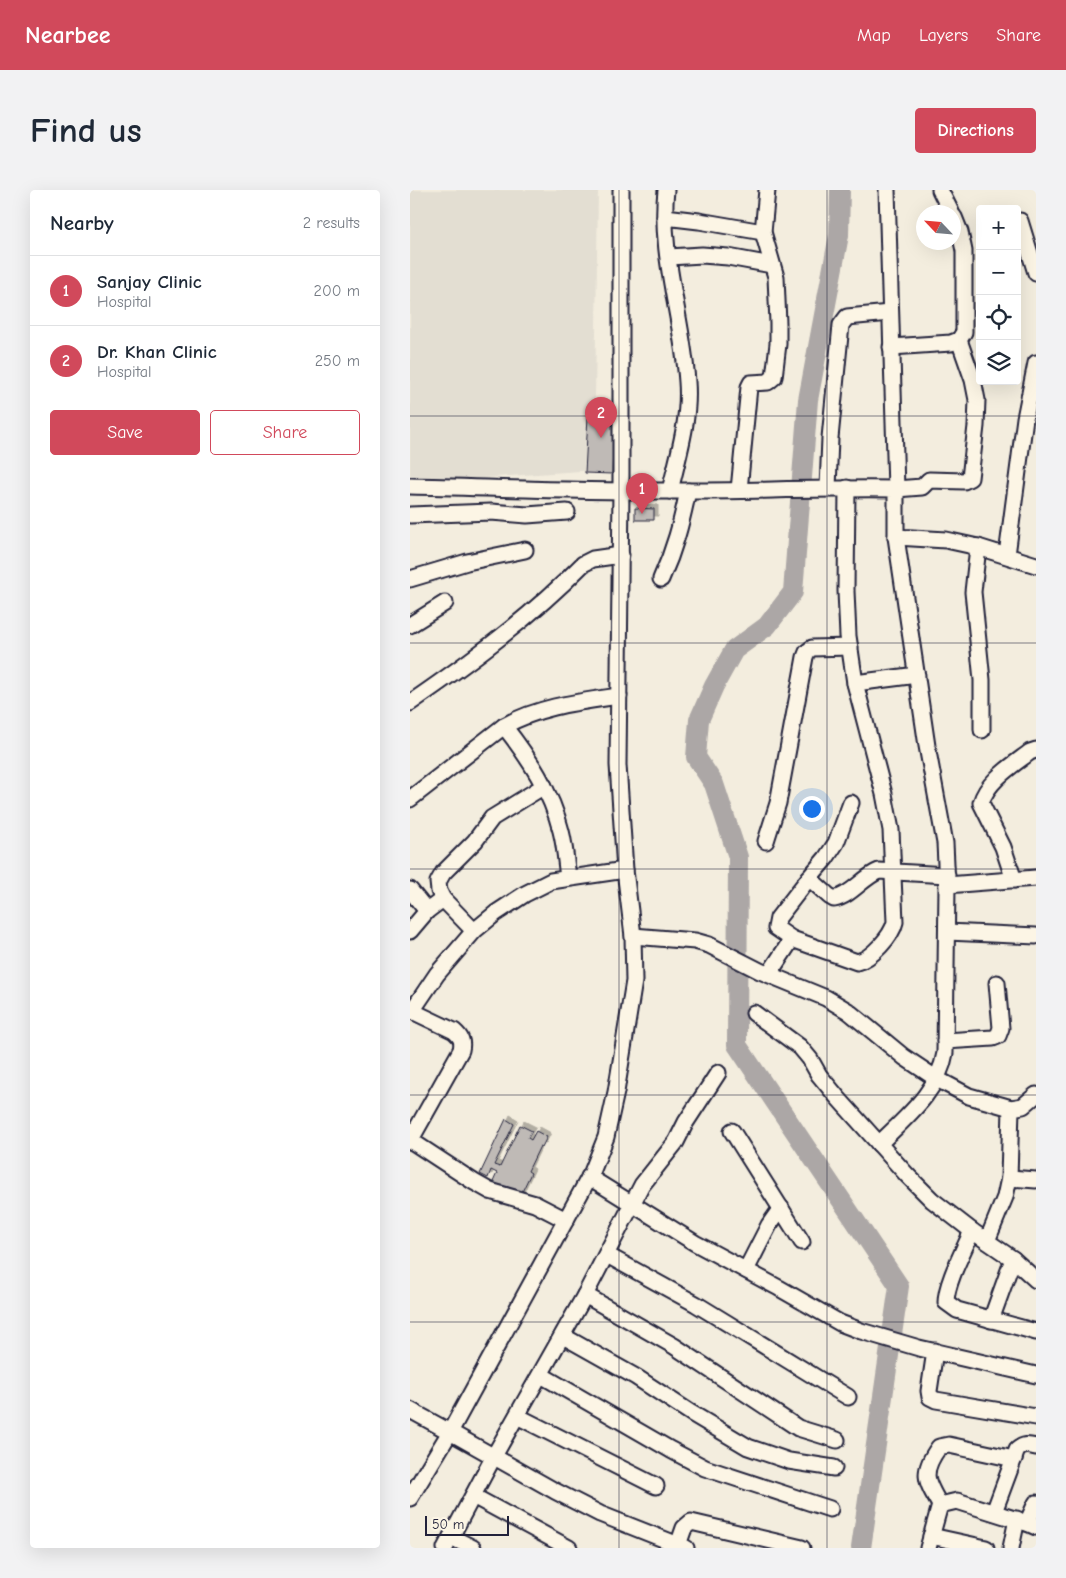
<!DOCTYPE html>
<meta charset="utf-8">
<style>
body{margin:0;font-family:"Comic Neue",sans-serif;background:#f2f2f3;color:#1f2937}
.controls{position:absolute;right:15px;top:15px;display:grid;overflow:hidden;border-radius:5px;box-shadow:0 5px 20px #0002}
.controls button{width:45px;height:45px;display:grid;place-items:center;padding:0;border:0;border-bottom:1px solid #e0e1e3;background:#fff;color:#1f2937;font:25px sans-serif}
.compass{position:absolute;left:506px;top:15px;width:45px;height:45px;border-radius:50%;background:#fff;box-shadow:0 5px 20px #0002;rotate:296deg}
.scale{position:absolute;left:15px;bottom:12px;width:84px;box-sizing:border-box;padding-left:5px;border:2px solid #22223b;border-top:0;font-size:14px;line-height:18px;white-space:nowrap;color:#22223b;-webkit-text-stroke:4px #fcf5e5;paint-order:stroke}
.you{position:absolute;left:401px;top:618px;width:18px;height:18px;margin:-12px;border:4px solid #fff;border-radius:50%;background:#1a73e8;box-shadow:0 0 0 8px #1a73e833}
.badge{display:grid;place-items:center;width:32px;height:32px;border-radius:50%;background:#d1495b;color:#fff;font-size:16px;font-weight:700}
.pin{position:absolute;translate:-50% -41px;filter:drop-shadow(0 1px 2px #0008)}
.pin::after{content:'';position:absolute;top:26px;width:18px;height:15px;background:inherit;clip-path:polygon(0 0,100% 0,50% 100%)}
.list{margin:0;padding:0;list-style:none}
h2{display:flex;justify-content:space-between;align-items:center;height:65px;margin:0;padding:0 20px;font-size:21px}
h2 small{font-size:16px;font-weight:400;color:#747a83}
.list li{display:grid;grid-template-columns:32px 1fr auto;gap:15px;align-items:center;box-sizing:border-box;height:70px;padding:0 20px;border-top:1px solid #e0e1e3}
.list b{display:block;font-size:19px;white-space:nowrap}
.list p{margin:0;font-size:16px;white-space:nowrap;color:#747a83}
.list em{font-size:16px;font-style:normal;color:#747a83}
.actions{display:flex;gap:10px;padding:15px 20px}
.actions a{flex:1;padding:11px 0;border:1px solid #d1495b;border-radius:5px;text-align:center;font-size:18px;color:#d1495b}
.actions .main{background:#d1495b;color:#fff}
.icon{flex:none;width:28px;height:28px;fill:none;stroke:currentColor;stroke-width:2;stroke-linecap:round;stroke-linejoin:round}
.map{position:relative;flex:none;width:626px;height:1358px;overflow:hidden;border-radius:5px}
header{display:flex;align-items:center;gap:30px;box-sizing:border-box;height:70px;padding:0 25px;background:#d1495b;color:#fff}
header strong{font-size:24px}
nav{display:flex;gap:28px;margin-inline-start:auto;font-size:18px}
.intro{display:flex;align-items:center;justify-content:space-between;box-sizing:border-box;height:120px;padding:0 30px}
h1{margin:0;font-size:35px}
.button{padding:12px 22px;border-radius:5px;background:#d1495b;color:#fff;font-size:18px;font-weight:700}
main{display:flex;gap:30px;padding:0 30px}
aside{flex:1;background:#fff;border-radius:5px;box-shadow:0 5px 20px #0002}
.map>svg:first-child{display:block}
</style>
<header>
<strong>Nearbee</strong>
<nav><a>Map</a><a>Layers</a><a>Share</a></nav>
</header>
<div class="intro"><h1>Find us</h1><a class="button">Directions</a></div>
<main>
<aside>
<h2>Nearby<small>2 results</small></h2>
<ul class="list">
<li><span class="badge">1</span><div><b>Sanjay Clinic</b><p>Hospital</p></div><em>200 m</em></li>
<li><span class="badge">2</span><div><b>Dr. Khan Clinic</b><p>Hospital</p></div><em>250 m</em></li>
</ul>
<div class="actions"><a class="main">Save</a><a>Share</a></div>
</aside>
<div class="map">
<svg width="626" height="1358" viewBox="0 0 626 1358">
<defs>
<filter id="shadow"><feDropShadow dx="4" dy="-4" stdDeviation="0" flood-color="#0004"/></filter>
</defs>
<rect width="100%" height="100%" fill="#f3edde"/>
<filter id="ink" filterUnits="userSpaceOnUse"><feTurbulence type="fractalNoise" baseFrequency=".02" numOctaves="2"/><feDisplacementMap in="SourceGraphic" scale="10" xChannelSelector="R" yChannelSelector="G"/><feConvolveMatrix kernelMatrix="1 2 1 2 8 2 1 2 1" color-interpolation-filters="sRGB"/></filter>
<g filter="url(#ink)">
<polygon fill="#e3ded2" points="0,0 188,0 184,280 0,293"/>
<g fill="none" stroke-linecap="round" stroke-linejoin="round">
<polyline stroke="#aca7a6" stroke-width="20" points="430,0 429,45 398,210 383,402 357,436 324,460 304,496 289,530 286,567 304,594 328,667 327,855 489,1096 451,1358"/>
</g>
<g fill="#bfbab6" stroke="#22223b" filter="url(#shadow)">
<polygon points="178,226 204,227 202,284 175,283"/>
<polygon points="225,318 244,319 244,330 225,330"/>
<polygon points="96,929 104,934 84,975 90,977 110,935 122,941 118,948 121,950 126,941 137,947 132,957 130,956 118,981 121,983 110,1006 83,992 87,983 81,980 78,988 70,984"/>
</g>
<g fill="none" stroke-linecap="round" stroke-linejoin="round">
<defs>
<g id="minor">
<path d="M256,0C249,64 273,129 277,192C280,229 268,266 260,301"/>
<polyline points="477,0 486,299 512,297 519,290 554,291 560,288 566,236 567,210 563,190 549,150"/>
<polyline points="530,0 541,22"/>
<polyline points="255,27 289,31 353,42"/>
<polyline points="610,31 626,83"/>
<polyline points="259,67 292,65 318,67 362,75"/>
<polyline points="481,157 541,153 549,150 554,142 554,61 550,42 544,27"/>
<path d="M0,296C90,298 180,302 270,301C342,301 414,298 486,299V347L536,350L568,357L626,375"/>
<polyline points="418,298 420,248 431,135 437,127 480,123"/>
<path d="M437,298L436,401L438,446L445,493L474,604L481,640L485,732C482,746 461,769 447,772L382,749L366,738L368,728L399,688L416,668L426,653L441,613"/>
<polyline points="329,300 339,197 341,193 358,192 364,187 368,154 368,133 366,87 353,42 357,0"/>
<polyline points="0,325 81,322 117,325 157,322"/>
<polyline points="568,357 563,402 572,490 572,540"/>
<polyline points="597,365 615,228 626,173"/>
<polyline points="0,389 57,372 115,360"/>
<path d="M251,389C265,358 271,334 278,301"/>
<polyline points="0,435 35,413"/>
<polyline points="445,493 507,485"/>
<path d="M0,513C61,471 121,427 173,374L183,369L211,365"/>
<path d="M94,536C119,568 141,601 151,641C155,656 156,672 158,688"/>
<path d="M0,609L94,536C130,516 168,512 209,506"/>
<polyline points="356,651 368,613 395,467 397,462 402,458 440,457"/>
<path d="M399,688L419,706L424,709C441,706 453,687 469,681L537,685"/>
<path d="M604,690L593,657L571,613C577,591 603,575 620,562L626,560"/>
<polyline points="537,695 626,688"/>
<polyline points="0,700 17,721"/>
<polyline points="0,741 17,721 33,709"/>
<polyline points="64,741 33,709 29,701 28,692 33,683 65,651 82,628 134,596"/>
<polyline points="537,742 626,746"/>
<polyline points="223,746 285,751 299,755 350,781 416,808 438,821 494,867 527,889 559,906 601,918 613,916 626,905"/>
<polyline points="359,784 382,749"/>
<path d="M0,820L44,841C51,847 53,851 51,860L0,951"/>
<polyline points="2,821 27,784 64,741 86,723 115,704 141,691 215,680"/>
<polyline points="344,823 390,857 400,869 409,885 428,908 497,985 522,1010 562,1041 603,1069 626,1090"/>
<polyline points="535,851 583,848 588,846 591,838 587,793"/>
<polyline points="322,941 392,1052"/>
<polyline points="0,950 64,992 80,1001 125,1014 156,1030"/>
<path d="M469,954C495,928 529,901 535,863L537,695L535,653L517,556L486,347"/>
<polyline points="179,987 285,1053 369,1098 430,1133 451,1141 509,1158 626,1185"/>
<polyline points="599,988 626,990"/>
<path d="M562,1041C554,1060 536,1093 536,1112L547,1120L626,1142"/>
<polyline points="577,1051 595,1007 599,988 601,918"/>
<polyline points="197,1065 286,1114 438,1207"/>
<polyline points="336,1080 359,1035 371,1018"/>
<polyline points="175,1105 264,1156 388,1238 427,1250"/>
<polyline points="581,1130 603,1069"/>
<polyline points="153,1146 226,1187 281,1223 338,1257 379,1271 424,1278"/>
<polyline points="525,1161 519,1201 520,1207 526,1210 626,1227"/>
<polyline points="131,1185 261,1260 295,1278 420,1319"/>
<polyline points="0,1220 40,1242 182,982 196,947 206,902 224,791 223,746 215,680 208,575 211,300 211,0"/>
<polyline points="107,1226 246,1296"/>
<polyline points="63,1306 159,1358"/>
<polyline points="0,1308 40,1242 145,1301 190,1324 276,1358"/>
<path d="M530,1315C515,1290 511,1282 529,1257L539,1255L604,1269"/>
<path d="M584,1322L607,1260C614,1254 618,1255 626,1257"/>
<polyline points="617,1333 626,1313"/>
<polyline points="521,1346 576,1358"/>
<polyline points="41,1347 63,1358"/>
<polyline points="268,1355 274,1338 281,1332 392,1358"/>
<polyline points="35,1358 84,1266 175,1105 232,995 266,952 276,932 308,883"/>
<polyline points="518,1358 530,1315 547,1311 617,1333 626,1337"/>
<polyline points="601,1358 607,1329"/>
</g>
</defs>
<use href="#minor" stroke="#22223b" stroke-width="19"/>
<use href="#minor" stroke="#fcf5e5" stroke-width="15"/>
</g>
</g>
<path fill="none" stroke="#22223b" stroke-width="1" stroke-opacity="0.55" d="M209,0V1358M417,0V1358M0,226H626M0,453H626M0,679H626M0,905H626M0,1132H626"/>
</svg>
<div class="controls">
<button>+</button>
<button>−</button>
<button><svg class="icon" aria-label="locate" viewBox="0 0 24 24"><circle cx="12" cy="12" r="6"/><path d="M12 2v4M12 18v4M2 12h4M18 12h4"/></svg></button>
<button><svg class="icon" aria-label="layers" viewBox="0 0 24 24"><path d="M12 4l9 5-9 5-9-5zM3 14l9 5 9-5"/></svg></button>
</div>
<svg class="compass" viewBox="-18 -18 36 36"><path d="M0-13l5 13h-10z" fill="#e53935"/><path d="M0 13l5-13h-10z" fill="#747a83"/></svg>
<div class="scale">50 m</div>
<div class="you"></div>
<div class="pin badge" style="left:232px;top:324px">1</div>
<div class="pin badge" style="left:191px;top:248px">2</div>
</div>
</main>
